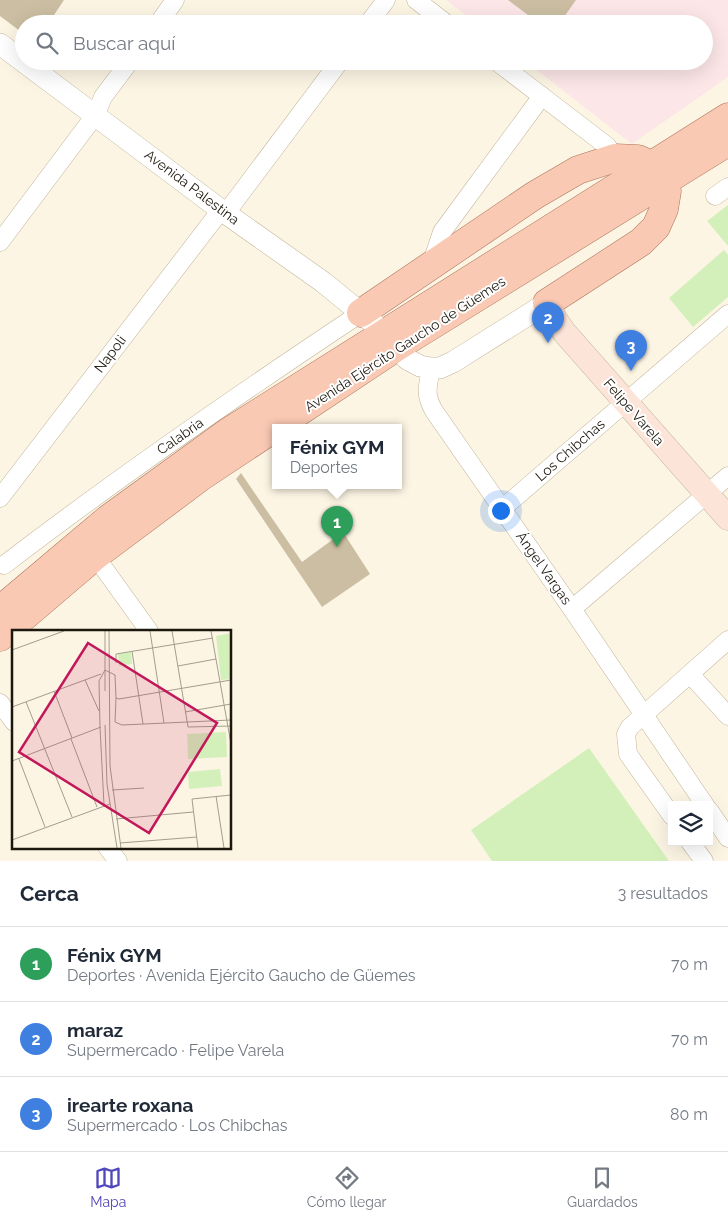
<!DOCTYPE html>
<html lang="es">
<meta charset="utf-8">
<style>
body{margin:0;font-family:Raleway,sans-serif;background:#f2f2f3;color:#1f2937}
.controls{position:absolute;right:15px;bottom:15px;display:grid;overflow:hidden;border-radius:0px;box-shadow:0 5px 20px #0002}
.controls button{width:45px;height:45px;display:grid;place-items:center;padding:0;border:0;border-bottom:1px solid #e0e1e3;background:#fff;color:#1f2937;font:25px sans-serif}
.you{position:absolute;left:500px;top:510px;width:18px;height:18px;margin:-12px;border:4px solid #fff;border-radius:50%;background:#1a73e8;box-shadow:0 0 0 8px #1a73e833}
.badge{display:grid;place-items:center;width:32px;height:32px;border-radius:50%;background:#5046bd;color:#fff;font-size:16px;font-weight:700}
.pin{position:absolute;translate:-50% -41px;filter:drop-shadow(0 1px 2px #0008)}
.pin::after{content:'';position:absolute;top:26px;width:18px;height:15px;background:inherit;clip-path:polygon(0 0,100% 0,50% 100%)}
.popup{position:absolute;left:272px;top:424px;width:130px;height:65px;box-sizing:border-box;display:grid;place-content:center;border-radius:0px;background:#fff;filter:drop-shadow(0 1px 4px #0005);font-size:16px;white-space:nowrap;color:#747a83}
.popup b{font-size:19px;color:#1f2937}
.popup::after{content:'';position:absolute;left:50%;top:100%;margin-left:-10px;border:10px solid transparent;border-top-color:#fff}
.list{margin:0;padding:0;list-style:none}
h2{display:flex;justify-content:space-between;align-items:center;height:65px;margin:0;padding:0 20px;font-size:21px}
h2 small{font-size:16px;font-weight:400;color:#747a83}
.list li{display:grid;grid-template-columns:32px 1fr auto;gap:15px;align-items:center;box-sizing:border-box;height:75px;padding:0 20px;border-top:1px solid #e0e1e3}
.list b{display:block;font-size:19px;white-space:nowrap}
.list p{margin:0;font-size:16px;white-space:nowrap;color:#747a83}
.list em{font-size:16px;font-style:normal;color:#747a83}
.icon{flex:none;width:28px;height:28px;fill:none;stroke:currentColor;stroke-width:2;stroke-linecap:round;stroke-linejoin:round}
.map{position:relative;flex:none;width:728px;height:861px;overflow:hidden}
.search{position:absolute;background:#fff;box-shadow:0 5px 20px #0002;left:15px;right:15px;top:15px;height:55px;display:flex;align-items:center;gap:12px;box-sizing:border-box;padding:0 18px;border-radius:28px;color:#747a83;font-size:19px}
.sheet{height:290px;background:#fff}
nav{display:flex;justify-content:space-around;align-items:center;box-sizing:border-box;height:70px;border-top:1px solid #e0e1e3;background:#fff;font-size:14px;color:#747a83}
nav a{display:grid;justify-items:center;gap:2px}
nav .on{color:#5046bd}
.map>svg:first-child{display:block}
</style>
<div class="map">
<svg width="728" height="861" viewBox="0 0 728 861">
<rect width="100%" height="100%" fill="#fdf5e4"/>
<polygon fill="#fce6e7" points="446,0 728,0 728,77 632,144 525,61 704,61 704,24 477,24"/>
<g fill="#d3f0bb">
<polygon points="728,205 728,246 707,221"/>
<polygon points="724,250 728,255 728,297 693,327 669,298"/>
<polygon points="589,748 669,861 492,861 471,830"/>
</g>
<g fill="#cbbea2">
<polygon points="0,0 64,0 48,24 24,24 24,34 0,16"/>
<polygon points="508,0 576,0 559,24 540,24"/>
<polygon points="241,473 302,562 343,532 370,574 322,607 236,479"/>
</g>
<g fill="none" stroke-linecap="round" stroke-linejoin="round">
<defs>
<g id="minor">
<polyline points="416,0 447,24"/>
<polyline points="158,24 175,0"/>
<polyline points="368,24 386,0"/>
<polyline points="496,61 607,146 615,158"/>
<polyline points="715,196 728,187"/>
<polyline points="226,213 340,61"/>
<polyline points="0,242 96,114 103,97 130,61"/>
<polyline points="431,265 442,232 542,96"/>
<path d="M431,368C428,387 424,393 434,411L572,609L705,805"/>
<polyline points="0,498 221,210"/>
<polyline points="503,508 728,314"/>
<polyline points="95,556 149,631"/>
<path d="M4,565C120,476 239,394 361,313"/>
<polyline points="572,609 728,476"/>
<polyline points="690,674 728,716"/>
<polyline points="0,703 14,722"/>
<polyline points="709,810 728,838"/>
<polyline points="672,816 628,754 626,734 630,727 728,640"/>
<polyline points="690,842 704,861"/>
<polyline points="107,847 118,861"/>
</g>
<polyline id="tertiary" points="0,44 221,210 323,282 372,322 398,346 407,359 420,366 431,368 440,368 453,362 547,303"/>
<polyline id="secondary" points="547,303 555,319 564,332 728,518"/>
<g id="primary">
<polyline points="361,313 535,195 578,170 615,158 638,159 651,165 667,191 664,209 656,227 641,242 547,303"/>
<polyline points="0,610 108,519 228,432 728,117"/>
<polyline points="0,637 95,556 202,476 398,346 728,142"/>
</g>
</defs>
<use href="#minor" stroke="#c0b398" stroke-width="19"/>
<use href="#tertiary" stroke="#c0b398" stroke-width="22"/>
<use href="#secondary" stroke="#c0b398" stroke-width="25"/>
<use href="#primary" stroke="#aa7459" stroke-width="29"/>
<use href="#minor" stroke="#fff" stroke-width="18"/>
<use href="#tertiary" stroke="#fff" stroke-width="21"/>
<use href="#secondary" stroke="#fce4d9" stroke-width="24"/>
<use href="#primary" stroke="#fac9b3" stroke-width="28"/>
</g>
<g text-anchor="middle" dominant-baseline="central" stroke-width="4" stroke-linejoin="round" paint-order="stroke">
<g font-size="14" fill="#1d180e" stroke="#fff">
<text transform="translate(192 187) rotate(37)">Avenida Palestina</text>
<text transform="translate(405 344) rotate(-33)">Avenida Ejército Gaucho de Güemes</text>
<text transform="translate(110 354) rotate(-53)">Napoli</text>
<text transform="translate(634 412) rotate(49)">Felipe Varela</text>
<text transform="translate(180 436) rotate(-35)">Calabria</text>
<text transform="translate(570 450) rotate(-41)">Los Chibchas</text>
<text transform="translate(544 568) rotate(55)">Ángel Vargas</text>
</g>
</g>
<g transform="translate(12 630)">
<rect width="219" height="219" fill="#fdf5e4"/>
<path d="M219,3V49L209,50L204,6ZM119,22L120,34L107,36L106,24ZM214,102L215,127L176,129L175,104ZM208,139L210,156L177,159L176,142Z" fill="#d3f0bb"/>
<path fill="none" stroke="#a39d8e" stroke-width="1" d="M93,1V61M97,1L98,136L109,218M138,1L152,93M160,1L176,97L219,96M199,1L219,114M0,20L52,1M120,21L131,94M104,33V24L201,8M166,36L204,29M73,50L87,81M42,61L60,108M14,72L60,187M0,77L89,44M173,82L219,74M103,92L110,95L219,90M103,92L104,68M93,95L95,154L105,218M88,97L92,175M88,97L87,51L93,40L103,45L104,68L107,69L219,50M59,109L85,177M7,129L33,197M0,131L89,97M100,160L132,158M204,166L212,218M104,189L181,182M0,210L98,174M108,213L185,207M186,218L180,169L219,165"/>
<path fill="#c2185b" fill-opacity="0.15" stroke="#c2185b" stroke-width="2.5" d="M76,13L205,93L137,203L7,122Z"/>
<rect width="219" height="219" fill="none" stroke="#1d180e" stroke-width="2.5"/>
</g>
</svg>
<div class="controls">
<button><svg class="icon" aria-label="layers" viewBox="0 0 24 24"><path d="M12 4l9 5-9 5-9-5zM3 14l9 5 9-5"/></svg></button>
</div>
<div class="you"></div>
<div class="pin badge" style="left:337px;top:547px;background:#2e9e5b">1</div>
<div class="popup"><b>Fénix GYM</b>Deportes</div>
<div class="pin badge" style="left:548px;top:343px;background:#3f7fe0">2</div>
<div class="pin badge" style="left:631px;top:371px;background:#3f7fe0">3</div>
<div class="search"><svg class="icon" aria-label="search" viewBox="0 0 24 24"><circle cx="10" cy="10" r="6"/><path d="M15 15l6 6"/></svg>Buscar aquí</div>
</div>
<section class="sheet">
<h2>Cerca<small>3 resultados</small></h2>
<ul class="list">
<li><span class="badge" style="background:#2e9e5b">1</span><div><b>Fénix GYM</b><p>Deportes · Avenida Ejército Gaucho de Güemes</p></div><em>70 m</em></li>
<li><span class="badge" style="background:#3f7fe0">2</span><div><b>maraz</b><p>Supermercado · Felipe Varela</p></div><em>70 m</em></li>
<li><span class="badge" style="background:#3f7fe0">3</span><div><b>irearte roxana</b><p>Supermercado · Los Chibchas</p></div><em>80 m</em></li>
</ul>
</section>
<nav>
<a class="on"><svg class="icon" aria-label="map" viewBox="0 0 24 24"><path d="M3 6l6-2 6 2 6-2v14l-6 2-6-2-6 2zM9 4v14M15 6v14"/></svg>Mapa</a>
<a><svg class="icon" aria-label="directions" viewBox="0 0 24 24"><path d="M12 3l9 9-9 9-9-9zM9 14v-3h6M13 9l2 2-2 2"/></svg>Cómo llegar</a>
<a><svg class="icon" aria-label="saved" viewBox="0 0 24 24"><path d="M7 4h10v16l-5-4-5 4z"/></svg>Guardados</a>
</nav>
